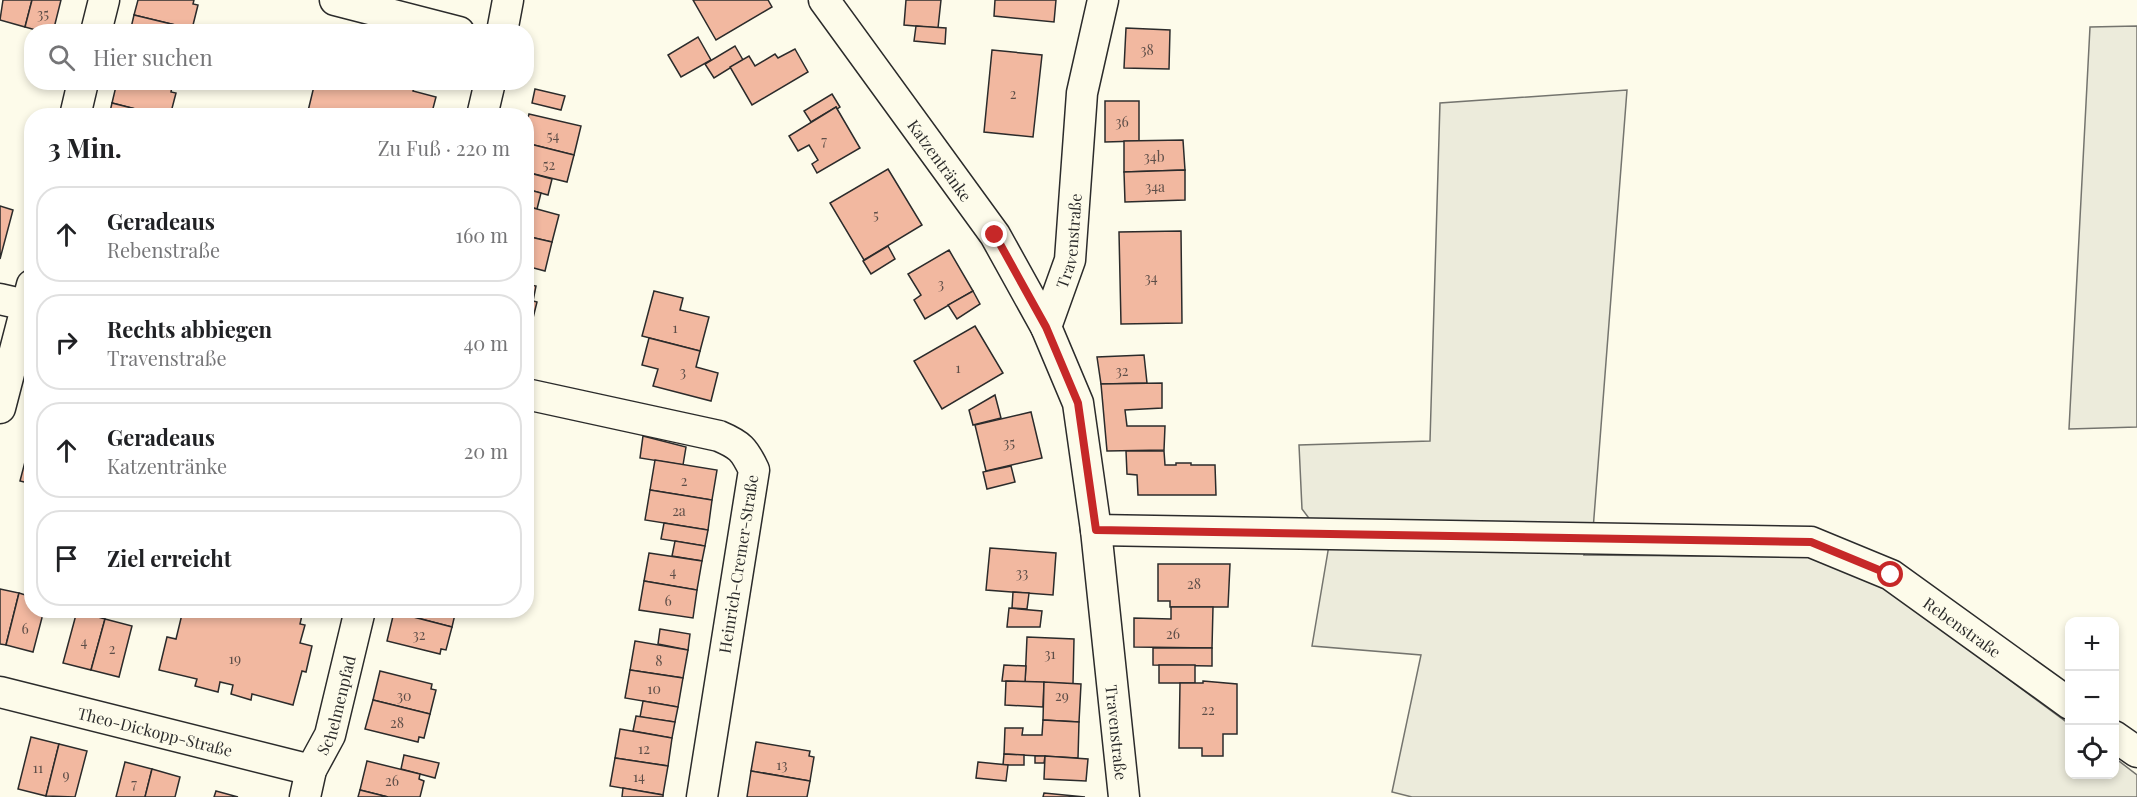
<!DOCTYPE html>
<html lang="de">
<meta charset="utf-8">
<style>
body{margin:0;font-family:"Playfair Display",serif;background:#f2f2f2;color:#202124}
.controls{position:absolute;right:18px;bottom:18px;display:grid;overflow:hidden;border-radius:12px;box-shadow:0 3px 9px #0003}
.controls button{width:54px;height:54px;display:grid;place-items:center;padding:0;border:0;border-bottom:2px solid #e0e0e0;background:#fff;color:#202124;font:30px sans-serif}
.stop{position:absolute;width:18px;height:18px;margin:-14px;border:4px solid #c62828;border-radius:50%;background:#fff}
.stop.end{background:#c62828;border-color:#fff;box-shadow:0 2px 6px #0008}
.list{margin:0;padding:0;list-style:none}
h2{display:flex;justify-content:space-between;align-items:center;height:78px;margin:0;padding:0 24px;font-size:26px}
h2 small{font-size:20px;font-weight:400;color:#757577}
.list li{display:grid;grid-template-columns:39px 1fr auto;gap:18px;align-items:center;box-sizing:border-box;height:96px;margin:0 12px 12px;padding:0 12px;border:2px solid #e0e0e0;border-radius:24px}
.list b{display:block;font-size:22px;white-space:nowrap}
.list p{margin:0;font-size:20px;white-space:nowrap;color:#757577}
.list em{font-size:20px;font-style:normal;color:#757577}
.icon{flex:none;width:33px;height:33px;fill:none;stroke:currentColor;stroke-width:2;stroke-linecap:round;stroke-linejoin:round}
.map{position:relative;flex:none;width:2137px;height:797px;overflow:hidden}
.search{position:absolute;background:#fff;box-shadow:0 3px 9px #0003;left:24px;top:24px;width:510px;height:66px;display:flex;align-items:center;gap:15px;box-sizing:border-box;padding:0 21px;border-radius:24px;color:#757577;font-size:22px}
.panel{position:absolute;background:#fff;box-shadow:0 3px 9px #0003;left:24px;top:108px;width:510px;height:510px;border-radius:24px}
.map>svg:first-child{display:block}
</style>
<div class="map">
<svg width="2137" height="797" viewBox="0 0 2137 797">
<rect width="100%" height="100%" fill="#fdfbea"/>
<g fill="#ecebdb" stroke="#74746e" stroke-width="1.5">
<polygon points="2137,26 2137,427 2069,429 2090,27"/>
<polygon points="1627,90 1593,530 1584,555 1810,557 1879,583 2069,724 2070,774 2114,774 2115,758 2137,775 2137,797 1412,797 1392,792 1421,655 1312,646 1329,545 1302,509 1299,445 1430,441 1440,103"/>
</g>
<g fill="#f2b8a0" stroke="#2b2b2b" stroke-width="1.5">
<polygon points="3,0 32,0 25,27 0,20"/>
<polygon points="32,0 61,0 53,32 43,32 25,27"/>
<polygon points="138,0 194,0 193,4 198,5 192,29 134,15"/>
<polygon points="693,0 768,0 772,7 716,40"/>
<polygon points="906,0 941,0 938,28 904,25"/>
<polygon points="995,0 1056,0 1054,22 994,16"/>
<polygon points="134,15 192,29 191,32 130,32"/>
<polygon points="916,26 946,28 945,44 914,41"/>
<polygon points="1126,28 1170,30 1169,69 1124,68"/>
<polygon points="698,37 711,60 681,77 668,55"/>
<polygon points="735,46 743,60 714,78 705,64"/>
<polygon points="795,49 808,72 752,105 730,67 749,56 755,66 775,54 778,58"/>
<polygon points="992,50 1042,55 1033,137 984,132"/>
<polygon points="117,82 156,82 172,87 171,92 176,93 170,116 163,116 112,103"/>
<polygon points="315,82 407,82 415,84 413,91 436,97 431,116 297,116 299,109 308,111"/>
<polygon points="535,89 565,96 561,110 532,103"/>
<polygon points="832,94 840,107 837,109 836,107 811,122 804,111"/>
<polygon points="1105,101 1139,101 1139,141 1105,142"/>
<polygon points="112,103 163,116 109,116"/>
<polygon points="836,107 860,148 817,173 812,164 818,160 809,145 798,151 789,136"/>
<polygon points="529,114 581,126 574,155 526,143 526,125"/>
<polygon points="1183,140 1185,170 1124,172 1124,141"/>
<polygon points="526,143 574,155 567,182 526,172"/>
<polygon points="888,169 922,225 864,260 830,203"/>
<polygon points="1185,170 1185,200 1125,202 1124,172"/>
<polygon points="526,172 552,179 548,195 526,189"/>
<polygon points="526,189 541,193 537,209 526,206"/>
<polygon points="0,206 13,210 0,259"/>
<polygon points="526,206 559,215 552,242 526,236"/>
<polygon points="1181,231 1182,323 1121,324 1119,232"/>
<polygon points="526,236 552,242 545,271 526,266"/>
<polygon points="888,246 895,259 871,274 863,261"/>
<polygon points="949,250 973,291 925,319 914,300 921,295 908,274"/>
<polygon points="526,284 536,286 533,301 526,299"/>
<polygon points="654,291 683,298 680,310 709,317 700,351 642,336"/>
<polygon points="973,291 980,304 957,319 948,305"/>
<polygon points="526,299 537,302 530,330 526,329"/>
<polygon points="975,326 1003,373 942,409 914,361"/>
<polygon points="649,338 700,351 696,367 718,373 711,401 653,386 658,369 642,365"/>
<polygon points="1144,355 1147,383 1101,384 1097,357"/>
<polygon points="1162,383 1162,408 1125,410 1127,426 1165,426 1164,450 1107,451 1101,384"/>
<polygon points="995,395 1001,418 973,425 969,410"/>
<polygon points="1031,412 1042,458 986,471 975,425"/>
<polygon points="643,436 686,447 683,465 640,458"/>
<polygon points="1126,451 1164,451 1165,465 1176,465 1176,463 1191,463 1191,465 1215,465 1216,495 1138,495 1137,475 1127,474"/>
<polygon points="27,454 32,455 32,484 20,481"/>
<polygon points="655,460 717,470 712,500 650,490"/>
<polygon points="1011,466 1015,482 987,489 983,472"/>
<polygon points="650,490 712,500 708,530 645,520"/>
<polygon points="664,523 708,530 705,546 661,539"/>
<polygon points="675,541 705,546 702,561 672,556"/>
<polygon points="990,548 1056,553 1053,595 986,590"/>
<polygon points="649,553 702,561 697,590 644,581"/>
<polygon points="1158,564 1230,564 1228,607 1170,607 1170,601 1158,601"/>
<polygon points="644,581 697,590 693,618 639,610"/>
<polygon points="0,589 19,593 6,645 0,644"/>
<polygon points="1013,592 1029,593 1027,609 1012,608"/>
<polygon points="19,593 32,597 32,610 44,610 33,652 6,645"/>
<polygon points="1171,607 1213,607 1212,648 1134,647 1134,618 1171,619"/>
<polygon points="1009,608 1042,611 1040,627 1007,627"/>
<polygon points="183,610 303,611 300,624 305,625 300,643 312,646 306,672 302,671 293,705 252,694 251,700 231,694 233,685 220,682 218,692 195,686 197,679 159,670 167,637 176,639"/>
<polygon points="395,610 456,610 452,627 394,612"/>
<polygon points="77,611 105,619 91,670 63,663"/>
<polygon points="394,612 452,627 446,650 441,649 440,654 387,641"/>
<polygon points="105,619 132,626 119,677 91,670"/>
<polygon points="660,629 690,634 688,650 658,644"/>
<polygon points="1027,637 1074,639 1073,684 1025,682"/>
<polygon points="635,641 688,650 683,678 630,670"/>
<polygon points="1153,648 1212,648 1212,666 1153,665"/>
<polygon points="1004,665 1026,666 1025,682 1002,681"/>
<rect x="1159" y="665" width="36" height="18"/>
<polygon points="630,670 683,678 678,707 625,698"/>
<polygon points="380,671 432,684 431,689 436,690 430,714 373,700"/>
<polygon points="1006,681 1044,682 1043,707 1005,705"/>
<polygon points="1203,681 1237,684 1237,734 1223,734 1223,756 1202,756 1202,748 1179,748 1180,683 1203,683"/>
<polygon points="1044,682 1081,684 1079,722 1043,720"/>
<polygon points="373,700 430,714 424,738 419,737 418,742 365,729"/>
<polygon points="643,701 678,707 675,722 640,717"/>
<polygon points="636,716 675,722 672,738 633,731"/>
<polygon points="1043,720 1079,722 1078,758 1004,754 1005,728 1023,728 1022,735 1042,735"/>
<polygon points="620,729 672,738 668,766 615,758"/>
<polygon points="31,737 59,744 46,796 18,789"/>
<polygon points="756,742 810,751 809,756 814,757 810,781 751,771"/>
<polygon points="59,744 87,751 75,797 46,796"/>
<polygon points="1004,754 1024,755 1024,765 1003,765"/>
<polygon points="404,755 439,763 435,778 401,769"/>
<polygon points="1035,756 1045,756 1044,763 1035,763"/>
<polygon points="1045,756 1088,759 1086,781 1044,779"/>
<polygon points="615,758 668,766 663,795 610,786"/>
<polygon points="367,761 420,774 419,779 424,781 420,797 388,797 360,790"/>
<polygon points="125,762 152,769 145,797 116,797"/>
<polygon points="978,762 1008,765 1006,781 976,778"/>
<polygon points="152,769 180,777 175,797 145,797"/>
<polygon points="751,771 810,781 807,797 747,797"/>
<polygon points="623,788 663,795 663,797 622,797"/>
<polygon points="360,790 388,797 358,797"/>
<polygon points="216,791 238,797 214,797"/>
<polygon points="1044,793 1085,797 1043,797"/>
</g>
<g fill="none" stroke-linecap="round" stroke-linejoin="round">
<defs>
<g id="minor">
<polyline points="335,0 459,32"/>
<path id="s1" d="M824,0L995,235L1046,327L1078,403L1096,530L1124,797"/>
<polyline points="96,32 104,0"/>
<polyline points="502,32 508,0"/>
<polyline points="75,116 83,82"/>
<polyline points="482,116 490,82"/>
<polyline points="0,299 26,305"/>
<path id="s2" d="M1046,327L1070,260L1082,93L1103,0"/>
<path d="M526,394L719,436C740,445 744,449 754,470L702,797"/>
<polyline points="0,408 32,285"/>
<path id="s3" d="M1096,530L1811,542L1891,575L2070,704"/>
<path id="s4" d="M0,692L311,770"/>
<polyline points="2114,736 2137,752"/>
<path id="s5" d="M305,797L311,770L330,735L360,610"/>
</g>
</defs>
<use href="#minor" stroke="#2b2b2b" stroke-width="33"/>
<use href="#minor" stroke="#fdfbea" stroke-width="30"/>
</g>
<g fill="none" stroke-linecap="round" stroke-linejoin="round">
<polyline stroke="#c62828" stroke-width="8" points="995,235 1046,327 1078,403 1096,530 1811,542 1891,575"/>
</g>
<g text-anchor="middle" dominant-baseline="central" stroke-width="4.5" stroke-linejoin="round" paint-order="stroke">
<g font-size="14" fill="#5d4e48">
<text x="43" y="13">35</text>
<text x="1147" y="49">38</text>
<text x="1013" y="93">2</text>
<text x="1122" y="121">36</text>
<text x="553" y="135">54</text>
<text x="824" y="140">7</text>
<text x="1154" y="156">34b</text>
<text x="549" y="164">52</text>
<text x="1155" y="186">34a</text>
<text x="876" y="214">5</text>
<text x="1151" y="277">34</text>
<text x="941" y="283">3</text>
<text x="675" y="327">1</text>
<text x="958" y="367">1</text>
<text x="1122" y="370">32</text>
<text x="683" y="371">3</text>
<text x="1009" y="442">35</text>
<text x="684" y="480">2</text>
<text x="679" y="510">2a</text>
<text x="673" y="571">4</text>
<text x="1022" y="572">33</text>
<text x="1194" y="583">28</text>
<text x="668" y="600">6</text>
<text x="25" y="628">6</text>
<text x="1173" y="633">26</text>
<text x="419" y="634">32</text>
<text x="84" y="641">4</text>
<text x="112" y="648">2</text>
<text x="1050" y="653">31</text>
<text x="235" y="658">19</text>
<text x="659" y="660">8</text>
<text x="654" y="688">10</text>
<text x="404" y="695">30</text>
<text x="1062" y="695">29</text>
<text x="1208" y="709">22</text>
<text x="397" y="722">28</text>
<text x="644" y="748">12</text>
<text x="782" y="764">13</text>
<text x="38" y="767">11</text>
<text x="66" y="774">9</text>
<text x="639" y="776">14</text>
<text x="392" y="780">26</text>
<text x="134" y="783">7</text>
</g>
<g font-size="16" fill="#2b2b2b" stroke="#fdfbea">
<text stroke="none"><textPath href="#s1" startOffset="198">Katzentränke</textPath></text>
<text stroke="none"><textPath href="#s2" startOffset="90">Travenstraße</textPath></text>
<text transform="translate(738 564) rotate(-81)">Heinrich-Cremer-Straße</text>
<text stroke="none"><textPath href="#s3" startOffset="890">Rebenstraße</textPath></text>
<text stroke="none"><textPath href="#s5" startOffset="98">Schelmenpfad</textPath></text>
<text stroke="none"><textPath href="#s4" startOffset="160">Theo-Dickopp-Straße</textPath></text>
<text stroke="none"><textPath href="#s1" startOffset="810">Travenstraße</textPath></text>
</g>
</g>
</svg>
<div class="controls">
<button>+</button>
<button>−</button>
<button><svg class="icon" aria-label="locate" viewBox="0 0 24 24"><circle cx="12" cy="12" r="6"/><path d="M12 2v4M12 18v4M2 12h4M18 12h4"/></svg></button>
</div>
<div class="stop" style="left:1891px;top:575px"></div>
<div class="stop end" style="left:995px;top:235px"></div>
<div class="search"><svg class="icon" aria-label="search" viewBox="0 0 24 24"><circle cx="10" cy="10" r="6"/><path d="M15 15l6 6"/></svg>Hier suchen</div>
<section class="panel">
<h2>3 Min.<small>Zu Fuß · 220 m</small></h2>
<ul class="list">
<li><svg class="icon" aria-label="ahead" viewBox="0 0 24 24"><path d="M12 20V5M6 11l6-6 6 6"/></svg><div><b>Geradeaus</b><p>Rebenstraße</p></div><em>160 m</em></li>
<li><svg class="icon" aria-label="right" viewBox="0 0 24 24"><path d="M7 20v-9h11M14 6l5 5-5 5"/></svg><div><b>Rechts abbiegen</b><p>Travenstraße</p></div><em>40 m</em></li>
<li><svg class="icon" aria-label="ahead" viewBox="0 0 24 24"><path d="M12 20V5M6 11l6-6 6 6"/></svg><div><b>Geradeaus</b><p>Katzentränke</p></div><em>20 m</em></li>
<li><svg class="icon" aria-label="arrive" viewBox="0 0 24 24"><path d="M6 21V4h12l-3 4 3 4H6"/></svg><div><b>Ziel erreicht</b></div></li>
</ul>
</section>
</div>
